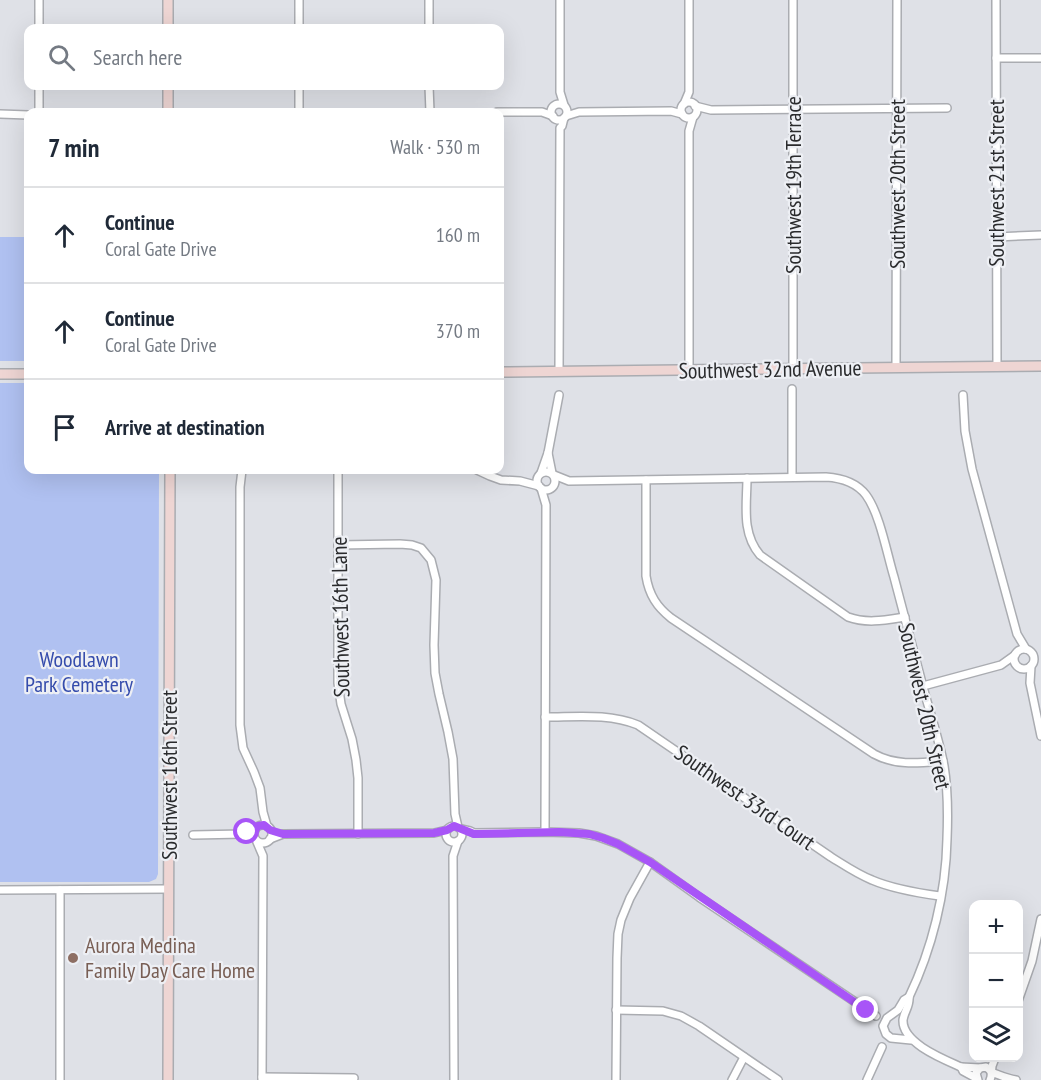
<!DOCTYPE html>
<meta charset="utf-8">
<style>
body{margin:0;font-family:"PT Sans Narrow",sans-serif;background:#f6f6f7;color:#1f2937}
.controls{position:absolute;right:18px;bottom:18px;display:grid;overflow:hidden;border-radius:12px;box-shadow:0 6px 24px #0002}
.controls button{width:54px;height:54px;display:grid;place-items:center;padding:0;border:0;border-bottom:2px solid #e0e1e3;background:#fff;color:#1f2937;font:30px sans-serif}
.stop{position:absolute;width:18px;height:18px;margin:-14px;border:4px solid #a855f7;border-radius:50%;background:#fff}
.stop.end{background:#a855f7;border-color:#fff;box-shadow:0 2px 6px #0008}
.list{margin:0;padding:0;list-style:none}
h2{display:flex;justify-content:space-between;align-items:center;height:78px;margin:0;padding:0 24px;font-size:26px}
h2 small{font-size:20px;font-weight:400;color:#747a83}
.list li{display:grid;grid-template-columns:39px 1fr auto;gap:18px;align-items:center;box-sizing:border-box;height:96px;padding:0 24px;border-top:2px solid #e0e1e3}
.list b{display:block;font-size:22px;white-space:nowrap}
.list p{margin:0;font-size:20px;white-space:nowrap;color:#747a83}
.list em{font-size:20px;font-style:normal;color:#747a83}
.icon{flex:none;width:33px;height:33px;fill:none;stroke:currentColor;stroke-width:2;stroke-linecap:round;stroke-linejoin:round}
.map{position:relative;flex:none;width:1041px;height:1080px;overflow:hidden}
.search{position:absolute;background:#fff;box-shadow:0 6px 24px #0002;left:24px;top:24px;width:480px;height:66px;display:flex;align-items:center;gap:15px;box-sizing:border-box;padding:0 21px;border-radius:12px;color:#747a83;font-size:22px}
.panel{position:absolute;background:#fff;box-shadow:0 6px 24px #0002;left:24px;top:108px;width:480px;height:366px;border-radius:12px}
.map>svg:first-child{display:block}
</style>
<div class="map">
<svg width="1041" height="1080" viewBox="0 0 1041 1080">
<rect width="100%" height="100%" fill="#dfe1e7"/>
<g fill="#b0c1f1">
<rect x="0" y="237" width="28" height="124"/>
<polygon points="0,383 28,383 28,470 159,470 158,874 156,879 149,882 0,882"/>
</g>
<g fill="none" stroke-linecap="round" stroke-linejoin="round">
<defs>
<g id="street">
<polyline points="39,0 39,28"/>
<polyline points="299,0 299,28"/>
<polyline points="429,0 429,28"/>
<polyline points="560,0 560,92 564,105"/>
<polyline points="996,0 997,367"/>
<polyline points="996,58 1041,58"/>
<polyline points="39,86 39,112"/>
<polyline points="299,86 299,112"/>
<polyline points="429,86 430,112"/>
<circle cx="689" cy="110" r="8"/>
<polyline points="684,104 689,92 689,0"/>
<circle cx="559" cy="112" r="8"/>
<polyline points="695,106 711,110 947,108"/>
<polyline points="497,112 542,112 553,116"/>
<polyline points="0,114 28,115"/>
<polyline points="566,116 579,112 671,111 682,114"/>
<polyline points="996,237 1041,235"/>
<polyline points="896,368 897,0"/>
<polyline points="793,369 793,0"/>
<polyline points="689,370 689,131 693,117"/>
<polyline points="559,371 560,128 562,126 564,118"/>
<polyline points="792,389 792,477"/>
<polyline points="963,395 965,431 972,469 1017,634 1026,649"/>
<polyline points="548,453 552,473"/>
<polyline points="242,470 240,487 240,725 243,748 254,772 260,788 263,812 267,826"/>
<polyline points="338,470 338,683 341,704 352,739 356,760 358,778 358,834"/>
<polyline points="477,470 490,476 501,480 520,481 539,486"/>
<circle cx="546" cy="481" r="9"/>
<polyline points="541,473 548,453 559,395"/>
<path d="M554,475L569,481L826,477C842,478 856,482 866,495C880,514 887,554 894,577C904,614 913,650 923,687C930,713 939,739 944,766C948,790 948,815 947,839C946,893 932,949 909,997C910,1006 904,1012 903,1020C902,1043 943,1059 961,1067L963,1071L976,1078"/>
<path d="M747,478C747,504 741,533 760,555L848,617C867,624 886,620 905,617"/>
<path d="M646,480V576C649,595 657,607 671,618L874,754C896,766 919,763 943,761"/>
<polyline points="541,488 546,505 545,832"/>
<polyline points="338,545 400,544 412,545 421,548 431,560 436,580 434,645 435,673 439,694 448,732 453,759 455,814 458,827"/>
<circle cx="1024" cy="659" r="10"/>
<polyline points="1031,666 1030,683 1041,736"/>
<polyline points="923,686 1001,665 1015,655"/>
<path d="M545,717C576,717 609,713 638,725L831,857C844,865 857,874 872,880C893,889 918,893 940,896"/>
<circle cx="263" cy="834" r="9"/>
<circle cx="454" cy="834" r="8"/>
<polyline points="461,829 470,831 474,833 545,832 579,833 596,836 618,844 650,862 699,897 876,1016"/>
<polyline points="193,835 243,834 255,830"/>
<polyline points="270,839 283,834 434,833 447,830"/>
<polyline points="257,842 263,856 262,1080"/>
<polyline points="0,890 168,889"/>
<polyline points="909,997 904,1000 898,1010 887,1018 883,1026 886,1034 891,1038 911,1040"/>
<polyline points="1018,1001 1032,961 1041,919"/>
<polyline points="616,1010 663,1011 681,1016 699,1026 778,1080"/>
<polyline points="961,1067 980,1068"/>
<path d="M991,1072C999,1075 1008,1079 1016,1080"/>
<polyline points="262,1077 354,1078"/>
<polyline points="60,1080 60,890"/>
<polyline points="454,1080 453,856 458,841"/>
<polyline points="616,1080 617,958 618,934 621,920 630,898 650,862"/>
<polyline points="732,1080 744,1057"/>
<polyline points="867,1080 882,1047"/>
<polyline points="978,1080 976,1073 980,1068 986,1067 991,1071"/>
<polyline points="990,1080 991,1077 992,1066 995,1058"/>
</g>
<g id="secondary">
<polyline points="168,28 168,0"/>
<polyline points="168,112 168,86"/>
<polyline points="500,372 1041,366"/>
<polyline points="0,374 28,374"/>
<polyline points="168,1080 170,470"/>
</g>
</defs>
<use href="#street" stroke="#aaacb1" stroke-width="10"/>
<use href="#secondary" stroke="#aaacb1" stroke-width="12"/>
<use href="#street" stroke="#fff" stroke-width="7"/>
<use href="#secondary" stroke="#eed5d3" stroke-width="9"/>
</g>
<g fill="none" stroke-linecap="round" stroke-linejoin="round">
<polyline stroke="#a855f7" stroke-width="8" points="247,832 255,830 258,826 264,825 270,830 283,834 434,833 447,830 454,826 474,834 559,832 589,834 603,838 618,844 650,862 866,1010"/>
</g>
<circle fill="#8d6e63" stroke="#edeff4" stroke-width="2" cx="73" cy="958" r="6"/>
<g text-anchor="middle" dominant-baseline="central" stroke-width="4.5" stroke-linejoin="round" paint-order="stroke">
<g font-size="22" fill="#2a2b2d" stroke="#edeff4">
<text transform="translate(996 183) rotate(-90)">Southwest 21st Street</text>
<text transform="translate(897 184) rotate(-90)">Southwest 20th Street</text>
<text transform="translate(793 185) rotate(-90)">Southwest 19th Terrace</text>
<text transform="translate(770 369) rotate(-1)">Southwest 32nd Avenue</text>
<text transform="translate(340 617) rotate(-91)">Southwest 16th Lane</text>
<text transform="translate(925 706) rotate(77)">Southwest 20th Street</text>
<text transform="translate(169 775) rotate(-90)">Southwest 16th Street</text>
<text transform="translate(745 797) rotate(35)">Southwest 33rd Court</text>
</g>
<g font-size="22" fill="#354cac" stroke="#edeff4">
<text x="79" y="659">Woodlawn<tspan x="79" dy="25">Park Cemetery</tspan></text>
</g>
<g font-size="22" fill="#785e54" stroke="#edeff4" text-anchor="start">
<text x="85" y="945">Aurora Medina<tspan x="85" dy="25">Family Day Care Home</tspan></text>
</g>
</g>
</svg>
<div class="controls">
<button>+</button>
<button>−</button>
<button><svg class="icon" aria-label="layers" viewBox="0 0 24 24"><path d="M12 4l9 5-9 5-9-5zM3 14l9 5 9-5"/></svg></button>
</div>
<div class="stop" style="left:247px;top:832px"></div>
<div class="stop end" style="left:866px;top:1010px"></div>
<div class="search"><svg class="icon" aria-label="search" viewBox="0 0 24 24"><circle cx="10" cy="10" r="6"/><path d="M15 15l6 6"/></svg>Search here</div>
<section class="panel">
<h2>7 min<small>Walk · 530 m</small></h2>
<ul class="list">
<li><svg class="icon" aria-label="ahead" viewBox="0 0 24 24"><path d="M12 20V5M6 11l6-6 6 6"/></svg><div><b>Continue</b><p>Coral Gate Drive</p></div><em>160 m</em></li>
<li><svg class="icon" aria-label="ahead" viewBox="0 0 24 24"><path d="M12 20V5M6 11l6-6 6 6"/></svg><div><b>Continue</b><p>Coral Gate Drive</p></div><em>370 m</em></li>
<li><svg class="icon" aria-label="arrive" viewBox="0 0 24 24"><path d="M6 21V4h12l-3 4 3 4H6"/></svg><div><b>Arrive at destination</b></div></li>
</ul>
</section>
</div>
